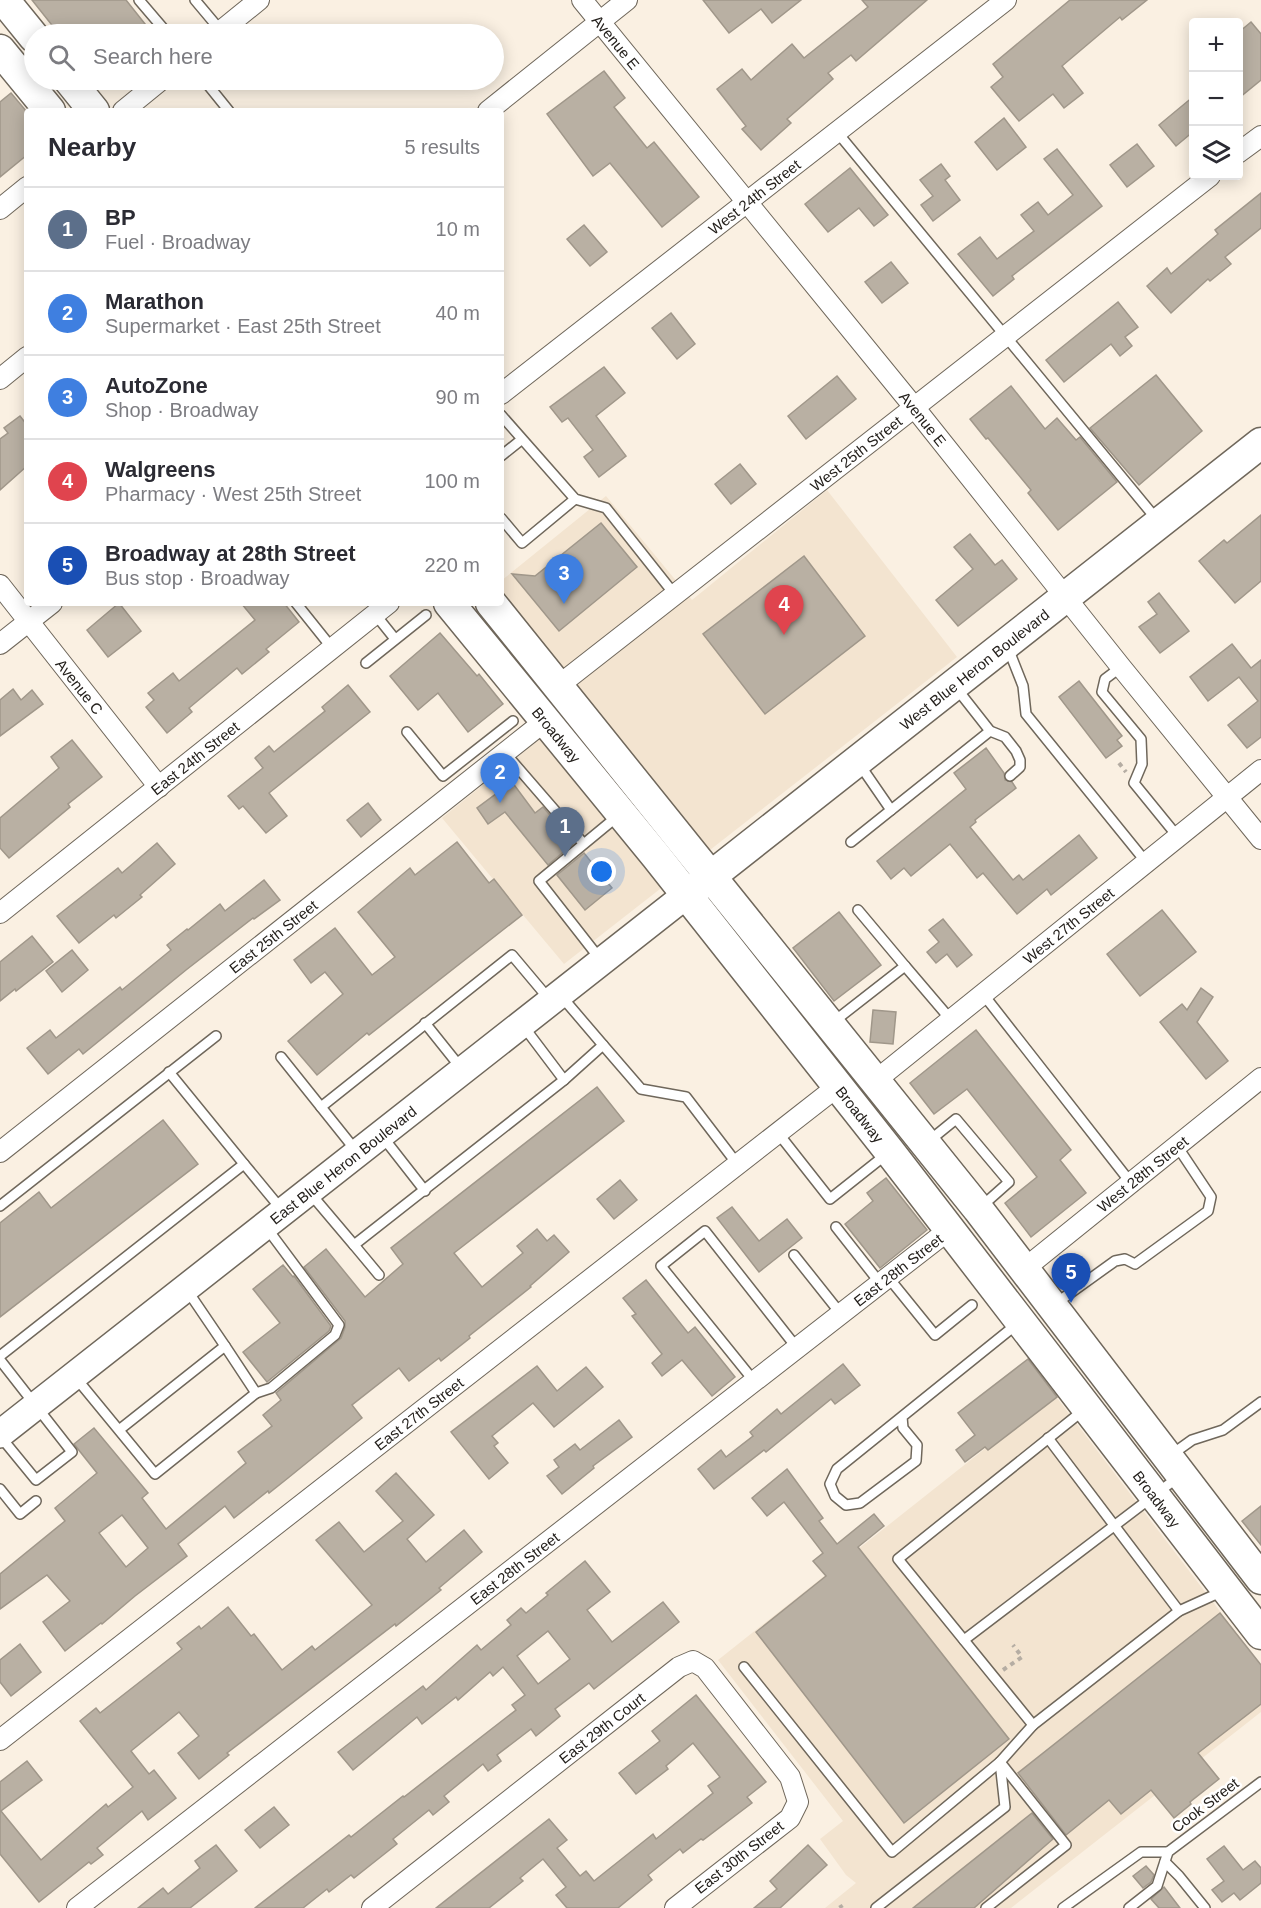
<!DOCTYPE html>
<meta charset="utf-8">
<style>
body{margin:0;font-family:Helvetica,sans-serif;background:#f2f2f3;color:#2b2b33}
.controls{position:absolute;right:18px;top:18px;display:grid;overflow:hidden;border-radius:6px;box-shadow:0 3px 15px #0003}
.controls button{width:54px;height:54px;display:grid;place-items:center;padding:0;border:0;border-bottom:2px solid #e1e1e2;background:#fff;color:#2b2b33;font:30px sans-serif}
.you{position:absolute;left:602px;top:872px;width:21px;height:21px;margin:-15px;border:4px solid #fff;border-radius:50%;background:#1a73e8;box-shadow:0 0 0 9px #1a73e833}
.badge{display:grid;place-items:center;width:39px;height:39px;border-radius:50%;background:#1a73e8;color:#fff;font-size:20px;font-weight:700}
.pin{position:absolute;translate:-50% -50px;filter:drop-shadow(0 2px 3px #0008)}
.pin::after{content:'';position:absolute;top:32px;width:21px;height:18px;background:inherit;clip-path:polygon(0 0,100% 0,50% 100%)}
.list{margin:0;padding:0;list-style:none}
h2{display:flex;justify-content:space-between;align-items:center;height:78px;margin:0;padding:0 24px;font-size:26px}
h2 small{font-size:20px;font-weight:400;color:#7c7c81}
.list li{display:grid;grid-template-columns:39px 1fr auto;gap:18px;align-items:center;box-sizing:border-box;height:84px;padding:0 24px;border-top:2px solid #e1e1e2}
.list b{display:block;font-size:22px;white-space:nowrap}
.list p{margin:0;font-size:20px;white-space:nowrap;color:#7c7c81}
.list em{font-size:20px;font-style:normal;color:#7c7c81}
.icon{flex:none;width:33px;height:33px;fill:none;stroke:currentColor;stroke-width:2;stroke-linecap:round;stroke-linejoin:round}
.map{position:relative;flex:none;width:1261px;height:1908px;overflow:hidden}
.search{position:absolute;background:#fff;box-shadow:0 3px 15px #0003;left:24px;top:24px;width:480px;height:66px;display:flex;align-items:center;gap:15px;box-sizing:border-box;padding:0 21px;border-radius:33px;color:#7c7c81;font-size:22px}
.panel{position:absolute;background:#fff;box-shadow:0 3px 15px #0003;left:24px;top:108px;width:480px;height:498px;border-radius:6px}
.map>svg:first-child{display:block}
</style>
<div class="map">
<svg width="1261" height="1908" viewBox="0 0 1261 1908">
<rect width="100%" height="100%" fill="#faf0e2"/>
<g fill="#f3e4d0">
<polygon points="827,490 957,657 564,964 442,818 588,700 501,591 501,581 606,496 692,600"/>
<polygon points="1054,1394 1261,1665 1261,1712 1011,1908 825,1908 856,1883 846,1875 820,1839 843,1821 718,1660"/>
</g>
<g fill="#b9b0a3" stroke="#a0978a" stroke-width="1.5" fill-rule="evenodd">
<polygon points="32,0 126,0 153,34 59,34"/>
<polygon points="703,0 801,0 772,23 761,9 729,33"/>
<polygon points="862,0 927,0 856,61 851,55 828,73 833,79 787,119 791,123 761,150 742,129 746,126 717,89 742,69 751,80 792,44 804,58 868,7"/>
<polygon points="1070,0 1147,0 1122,20 1120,17 1062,66 1083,93 1064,108 1053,94 1019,121 991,87 1003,77 993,64"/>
<polygon points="1251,22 1261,34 1261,80 1239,98 1239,32"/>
<polygon points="604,71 625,98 614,107 647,148 654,142 699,197 662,227 610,163 593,176 547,114"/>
<polygon points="11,93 27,112 27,155 0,177 0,102"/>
<polygon points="1194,96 1194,131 1176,146 1159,125"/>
<polygon points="1004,118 1026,147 997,170 975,142"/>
<polygon points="1137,144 1154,166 1127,187 1110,165"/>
<polygon points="1057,149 1102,206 1012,276 1014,279 993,296 958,254 980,237 997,259 1034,231 1021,215 1038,202 1048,215 1073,195 1044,159"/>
<polygon points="941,164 950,176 945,180 960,200 933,221 921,205 933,196 920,180"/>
<polygon points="850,168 888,215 874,226 859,208 828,232 805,204"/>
<polygon points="1261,193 1261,228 1225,257 1231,264 1210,281 1208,279 1171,313 1147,286 1167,268 1171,274 1218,234 1215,230"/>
<polygon points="584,225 607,252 590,266 567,239"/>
<polygon points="891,262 908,283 882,303 865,282"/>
<polygon points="1118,302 1138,327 1125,337 1132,346 1120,356 1111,344 1064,382 1046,360"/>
<polygon points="671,313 695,344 677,359 652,328"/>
<polygon points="604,367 625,393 596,416 626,456 599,477 584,457 593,450 568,418 562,422 550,407"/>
<polygon points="1156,375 1202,431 1139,485 1090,428"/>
<polygon points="837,376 856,399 806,439 788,416"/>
<polygon points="1011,386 1045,429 1057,418 1076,440 1080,437 1117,482 1058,530 1028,493 1031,490 988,438 986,439 970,419"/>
<polygon points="20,416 27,425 27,466 0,490 0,439 8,433 4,428"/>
<polygon points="740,464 756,484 731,504 715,484"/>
<polygon points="1261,515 1261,581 1235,603 1199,561 1224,540 1227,543"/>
<polygon points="601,523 637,567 559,631 512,574 535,576"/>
<polygon points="970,534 995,565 1002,560 1017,579 958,626 936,600 973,569 954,547"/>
<polygon points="804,556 865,636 765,714 703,634"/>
<polygon points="1159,593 1189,631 1160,653 1139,627 1157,614 1148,602"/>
<polygon points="119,603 141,631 108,657 87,630"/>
<polygon points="241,603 284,603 299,622 266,649 269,652 242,674 237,668 189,708 192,712 167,733 146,707 154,700 148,693 173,673 179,681 255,620"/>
<polygon points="440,633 477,676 479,674 503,704 468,732 438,693 418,710 390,676"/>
<polygon points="1232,644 1251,668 1261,660 1261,737 1247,748 1228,725 1258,701 1239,677 1208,701 1190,677"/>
<polygon points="1079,681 1122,736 1117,740 1122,746 1106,758 1059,697"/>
<polygon points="348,685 370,712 269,793 287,816 266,833 243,806 239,809 228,796 263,768 255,758 269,746 274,752 325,711 322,707"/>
<polygon points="13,689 21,700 32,690 43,704 0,736 0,700"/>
<polygon points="72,740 102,777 68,804 70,807 9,858 0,848 0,818 59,768 51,757"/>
<polygon points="986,748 1004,773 1005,780 1012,782 1016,788 975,820 976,822 970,827 1013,880 1019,875 1023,880 1079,835 1097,858 1051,895 1047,889 1017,914 983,873 977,878 950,844 911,876 904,868 891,879 877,861 966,789 954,773"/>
<polygon points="512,782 535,813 543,807 574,843 548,865 505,812 488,824 477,808"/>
<polygon points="368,803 381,820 361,837 347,820"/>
<polygon points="457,842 489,883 494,879 522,915 369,1035 367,1033 317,1075 288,1041 343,994 325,972 311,983 294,960 335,928 372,975 395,957 358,912 410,868 415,875"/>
<polygon points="157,843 175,864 140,895 142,897 116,918 114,915 79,943 57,916 118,868 122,873"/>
<polygon points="584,853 612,888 585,910 557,875"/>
<polygon points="264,880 280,900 254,919 253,918 186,970 83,1054 79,1049 48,1074 27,1048 50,1030 56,1038 120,987 122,990 171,950 167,945 187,929 188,930 220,904 225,911"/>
<polygon points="1162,910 1196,952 1140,996 1107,954"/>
<polygon points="839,912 881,965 834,1001 793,948"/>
<polygon points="943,919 972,955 957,967 947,954 936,963 927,952 939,942 929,930"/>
<polygon points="32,936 53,962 16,991 15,989 0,1001 0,962"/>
<polygon points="72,950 88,970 62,992 46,971"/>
<polygon points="1201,988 1213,997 1197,1022 1228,1061 1206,1079 1160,1022 1182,1004 1187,1010"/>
<polygon points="873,1010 896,1012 893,1044 870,1042"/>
<polygon points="976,1030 1071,1150 1060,1160 1086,1193 1031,1237 1005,1203 1037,1177 967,1089 934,1114 910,1083"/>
<path d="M597,1087L624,1121L454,1253L482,1287L523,1253L517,1246L537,1229L547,1241L554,1235L569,1252L530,1286L531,1287L469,1336L470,1338L441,1361L439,1358L409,1381L399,1368L352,1405L362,1418L288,1478L269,1493L268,1491L234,1518L225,1506L178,1544L187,1556L135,1596L102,1624L101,1623L65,1651L43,1622L70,1601L47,1575L0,1609V1574L65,1521L55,1508L97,1473L74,1444L94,1428L148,1493L142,1498L166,1529L246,1463L238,1452L272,1426L263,1415L281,1400L276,1393L341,1338L345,1327V1321L304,1267L326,1249L365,1297L403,1264L391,1248ZM122,1515L148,1548L126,1567L99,1533Z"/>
<polygon points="163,1120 198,1164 0,1317 0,1223 39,1192 51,1208"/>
<polygon points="886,1178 927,1230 880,1268 845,1224 873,1201 867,1193"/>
<polygon points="620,1180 637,1200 614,1219 597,1199"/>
<polygon points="732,1207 759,1241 787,1219 802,1238 759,1272 717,1218"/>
<polygon points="283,1265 293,1277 294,1276 331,1326 329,1331 267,1382 243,1352 280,1323 253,1289"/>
<polygon points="646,1280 688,1333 695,1327 735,1377 712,1396 682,1360 662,1376 652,1363 662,1354 632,1316 636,1314 623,1298"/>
<polygon points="1028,1359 1057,1397 988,1450 985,1447 965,1462 956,1450 975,1435 958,1413"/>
<polygon points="843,1364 860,1385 835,1404 831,1399 766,1452 764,1450 714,1489 698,1469 721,1450 726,1457 753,1436 750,1432 777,1409 781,1414"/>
<polygon points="537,1366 557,1391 586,1367 603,1387 554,1427 533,1403 492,1436 498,1443 494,1446 508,1463 489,1479 451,1432"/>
<polygon points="619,1420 632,1437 593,1466 594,1468 562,1494 547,1476 559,1467 554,1460 575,1444 580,1450"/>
<polygon points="787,1469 823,1518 819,1521 837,1544 874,1514 884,1526 858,1547 1009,1739 904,1823 756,1632 826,1576 813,1561 823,1553 784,1502 767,1516 752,1498"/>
<polygon points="396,1473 434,1515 407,1539 426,1562 464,1530 482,1552 439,1588 441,1590 396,1626 395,1624 227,1753 229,1755 199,1779 178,1753 199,1736 179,1712 131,1751 149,1774 154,1770 176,1798 148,1820 142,1811 97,1848 103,1855 91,1864 89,1862 39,1902 0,1854 0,1782 27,1761 42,1780 1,1811 41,1860 106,1804 108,1807 133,1787 80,1721 96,1708 100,1713 182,1649 177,1643 199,1626 201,1629 228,1607 251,1636 254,1634 282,1670 312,1646 315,1650 372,1605 316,1540 339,1522 364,1552 403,1521 376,1491"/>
<polygon points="1261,1506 1261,1545 1242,1521"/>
<path d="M585,1561L610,1592L587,1610L612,1642L663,1602L679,1622L594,1689L589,1683L555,1709L560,1716L536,1736L531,1729L497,1755L501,1761L488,1771L483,1764L444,1796L449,1802L433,1815L429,1810L393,1839L397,1844L354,1878L351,1875L329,1892L327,1889L303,1908H255L349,1835L351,1837L403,1796L404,1797L516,1710L512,1705L525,1695L503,1667L493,1676L490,1672L458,1700L456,1697L422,1724L417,1717L353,1770L338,1752L423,1686L426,1690L477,1645L481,1650L511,1625L507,1620L521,1608L526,1613L548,1595L546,1593ZM548,1631L570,1659L538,1684L517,1656Z"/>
<polygon points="1220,1613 1261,1665 1261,1704 1198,1753 1219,1779 1190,1802 1191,1804 1174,1818 1151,1790 1121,1814 1109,1800 1066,1835 1018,1773"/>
<polygon points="20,1644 41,1672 11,1696 0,1682 0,1660"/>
<polygon points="696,1695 766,1782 747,1797 752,1803 703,1840 701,1839 683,1853 680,1849 648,1875 652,1880 618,1908 567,1908 556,1895 566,1887 543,1859 520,1878 523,1881 489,1908 436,1908 549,1819 567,1840 557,1848 580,1876 586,1871 594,1881 653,1834 656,1839 713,1793 708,1786 720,1777 693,1743 666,1766 668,1769 636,1794 619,1773 660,1741 652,1731"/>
<polygon points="274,1807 289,1825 260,1848 245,1830"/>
<polygon points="1032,1813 1053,1839 974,1908 913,1908"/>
<polygon points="216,1845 237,1871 190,1908 138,1908 163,1888 168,1894 200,1868 195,1861"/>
<polygon points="808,1845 827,1865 780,1908 754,1908 777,1889 770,1881"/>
<polygon points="1224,1846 1243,1870 1255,1861 1261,1868 1261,1883 1240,1900 1234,1893 1222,1902 1212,1890 1224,1881 1207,1859"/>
<polygon points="1146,1866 1154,1875 1151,1882 1143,1888 1133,1876"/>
<polygon points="1164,1887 1180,1908 1159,1908 1151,1899"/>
</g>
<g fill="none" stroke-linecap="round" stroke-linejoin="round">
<defs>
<g id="service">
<polyline points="139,0 168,34"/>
<polyline points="195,0 221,31"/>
<polyline points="204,80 229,111"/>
<polyline points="837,132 1158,521"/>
<polyline points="501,415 575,499 606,508 675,595"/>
<polyline points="501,456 521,440"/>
<polyline points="501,518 522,543 575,499"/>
<polyline points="296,603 332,648"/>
<polyline points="375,614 395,639"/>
<polyline points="1008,648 1023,686 1026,714 1146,862"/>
<polyline points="366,663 426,615"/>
<polyline points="1121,667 1105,679 1102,692 1141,739 1142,764 1134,783 1178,837"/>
<polyline points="957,689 990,731 1005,737 1016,751 1020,760 1020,767 1010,776"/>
<polyline points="407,732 443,776 513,721"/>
<polyline points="506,754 583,843"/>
<polyline points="860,765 891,810"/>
<polyline points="851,842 990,731"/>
<polyline points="858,910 905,966"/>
<polyline points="600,959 539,881 619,815"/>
<polyline points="983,994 1131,1183"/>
<polyline points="562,997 603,1045"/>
<polyline points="425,1023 461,1068"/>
<polyline points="832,1023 905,966 951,1020"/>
<polyline points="524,1027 564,1080"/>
<polyline points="281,1057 321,1107 512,955 549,999"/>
<polyline points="169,1072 244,1164"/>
<polyline points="321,1107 357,1152"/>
<polyline points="778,1133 830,1199 888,1153"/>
<polyline points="382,1136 425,1191"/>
<polyline points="929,1141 956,1119 1009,1182 982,1206"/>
<polyline points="310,1193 354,1245 564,1080 603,1045 641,1089 686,1097 738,1165"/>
<polyline points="0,1206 216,1036"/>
<polyline points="836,1227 880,1283"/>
<polyline points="354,1245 379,1275"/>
<polyline points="794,1255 841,1314"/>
<polyline points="888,1277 935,1335 972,1305"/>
<polyline points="187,1290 225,1346"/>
<polyline points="1055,1304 1115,1261 1125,1259 1135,1264 1208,1211 1211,1197 1177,1146"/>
<polyline points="0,1356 244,1164 282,1210"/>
<polyline points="0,1360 72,1452 36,1480 0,1436"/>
<polyline points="76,1378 155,1474 256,1393 225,1346 119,1430"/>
<polyline points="754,1381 661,1266 705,1231 797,1348"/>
<polyline points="256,1393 271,1388 335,1335 339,1325 266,1227"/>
<polyline points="902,1417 903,1428 917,1445 916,1461 860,1503 846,1505 835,1496 830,1484 837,1469 1017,1324"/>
<polyline points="1048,1438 1179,1611"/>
<polyline points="1171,1455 1192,1440 1223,1430 1261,1402"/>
<polyline points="0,1489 20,1514 36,1501"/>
<polyline points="964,1640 1177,1478"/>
<polyline points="744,1667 892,1852 1000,1762 1033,1725 1179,1611 1223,1591"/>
<polyline points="1033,1725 898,1559 1085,1409"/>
<polyline points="1165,1862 1179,1876 1205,1908"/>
<polyline points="876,1908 1005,1807 1000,1762"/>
<polyline points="986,1908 1066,1845 1000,1762"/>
<polyline points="1063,1908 1141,1852 1168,1852"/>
<polyline points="1129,1908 1157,1886 1168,1852 1261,1782"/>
</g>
<g id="minor">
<path id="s1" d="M582,0L914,407L1121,667L1261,839"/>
<polyline points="217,34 259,0"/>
<polyline points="123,111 161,80"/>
<polyline points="488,111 627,0"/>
<polyline points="1238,153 1261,136"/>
<polyline points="0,209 27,187"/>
<polyline points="0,379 27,357"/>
<path id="s2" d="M501,394L1006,0"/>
<path id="s3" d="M0,585L159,787"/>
<polyline points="0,644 52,603"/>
<path id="s4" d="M558,686L1210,176"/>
<path id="s5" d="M0,913L389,603"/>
<path id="s6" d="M875,1081L1261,770"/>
<path id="s7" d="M0,1152L545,721"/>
<path id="s8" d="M1024,1269L1261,1078"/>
<path id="s9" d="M0,1740L838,1086"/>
<path id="s10" d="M77,1908L950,1229"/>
<path id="s11" d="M372,1908L679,1667L693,1661L705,1668L790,1777L798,1802L790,1818L675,1908"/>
</g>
<g id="secondary">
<path id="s12" d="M0,1434L686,895"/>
</g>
<g id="primary">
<polyline points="4,0 34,37"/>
<polyline points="0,50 50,111"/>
<polyline points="69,80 94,111"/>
<path id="s13" d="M449,603L656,856L890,1152L1261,1634"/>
<polyline points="491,603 978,1209 1261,1579"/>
<path id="s14" d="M696,888L1261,443"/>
</g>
</defs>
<use href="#service" stroke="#6f675b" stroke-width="12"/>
<use href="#minor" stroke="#6f675b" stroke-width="22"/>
<use href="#secondary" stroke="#6f675b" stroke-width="30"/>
<use href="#primary" stroke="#6f675b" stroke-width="33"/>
<g stroke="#b5ada3" stroke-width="4" stroke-dasharray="4.5 4.5" stroke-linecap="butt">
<polyline points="1119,763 1126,772"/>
<polyline points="1003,1670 1022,1657 1013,1645"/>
<polyline points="840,1905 842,1908"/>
</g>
<use href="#service" stroke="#fff" stroke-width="9"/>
<use href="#minor" stroke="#fff" stroke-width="20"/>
<use href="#secondary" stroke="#fff" stroke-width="27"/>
<use href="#primary" stroke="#fff" stroke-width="30"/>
</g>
<g text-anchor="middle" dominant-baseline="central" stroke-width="5" stroke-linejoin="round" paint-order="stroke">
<g font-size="15" fill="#24201c" stroke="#fff">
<text stroke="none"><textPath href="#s1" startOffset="54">Avenue E</textPath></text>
<text stroke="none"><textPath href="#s2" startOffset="321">West 24th Street</textPath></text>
<text stroke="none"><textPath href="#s1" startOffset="540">Avenue E</textPath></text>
<text stroke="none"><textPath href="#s4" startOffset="378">West 25th Street</textPath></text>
<text stroke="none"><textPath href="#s14" startOffset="354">West Blue Heron Boulevard</textPath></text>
<text stroke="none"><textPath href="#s3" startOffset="129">Avenue C</textPath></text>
<text stroke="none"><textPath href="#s13" startOffset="170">Broadway</textPath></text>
<text stroke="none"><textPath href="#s5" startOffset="249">East 24th Street</textPath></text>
<text stroke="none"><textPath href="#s6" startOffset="248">West 27th Street</textPath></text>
<text stroke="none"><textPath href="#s7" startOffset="348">East 25th Street</textPath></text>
<text stroke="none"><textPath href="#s13" startOffset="656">Broadway</textPath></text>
<text stroke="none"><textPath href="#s12" startOffset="436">East Blue Heron Boulevard</textPath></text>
<text stroke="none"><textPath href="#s8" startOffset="152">West 28th Street</textPath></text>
<text stroke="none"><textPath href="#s10" startOffset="1040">East 28th Street</textPath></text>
<text stroke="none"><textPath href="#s9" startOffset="531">East 27th Street</textPath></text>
<text stroke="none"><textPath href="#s13" startOffset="1142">Broadway</textPath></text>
<text stroke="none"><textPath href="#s10" startOffset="554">East 28th Street</textPath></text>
<text stroke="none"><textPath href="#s11" startOffset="292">East 29th Court</textPath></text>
<text transform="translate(1205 1805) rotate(-37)">Cook Street</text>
<text transform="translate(739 1857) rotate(-38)">East 30th Street</text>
</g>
</g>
</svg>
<div class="controls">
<button>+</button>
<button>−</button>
<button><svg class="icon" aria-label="layers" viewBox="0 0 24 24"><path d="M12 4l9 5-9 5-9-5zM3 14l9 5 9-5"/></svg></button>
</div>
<div class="you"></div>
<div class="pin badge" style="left:565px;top:857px;background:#5c6f8a">1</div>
<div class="pin badge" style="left:500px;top:803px;background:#3f7fe0">2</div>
<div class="pin badge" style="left:564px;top:604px;background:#3f7fe0">3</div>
<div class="pin badge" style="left:784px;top:635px;background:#e0444e">4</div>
<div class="pin badge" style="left:1071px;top:1303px;background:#1a4fb4">5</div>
<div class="search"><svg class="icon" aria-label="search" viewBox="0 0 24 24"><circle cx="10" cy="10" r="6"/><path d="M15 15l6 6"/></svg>Search here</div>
<section class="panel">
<h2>Nearby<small>5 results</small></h2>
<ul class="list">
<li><span class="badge" style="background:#5c6f8a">1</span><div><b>BP</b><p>Fuel · Broadway</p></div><em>10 m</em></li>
<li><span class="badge" style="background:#3f7fe0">2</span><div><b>Marathon</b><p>Supermarket · East 25th Street</p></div><em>40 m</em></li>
<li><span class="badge" style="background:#3f7fe0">3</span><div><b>AutoZone</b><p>Shop · Broadway</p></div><em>90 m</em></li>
<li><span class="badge" style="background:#e0444e">4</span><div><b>Walgreens</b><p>Pharmacy · West 25th Street</p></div><em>100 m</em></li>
<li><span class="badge" style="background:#1a4fb4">5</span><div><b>Broadway at 28th Street</b><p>Bus stop · Broadway</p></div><em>220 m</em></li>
</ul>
</section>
</div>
